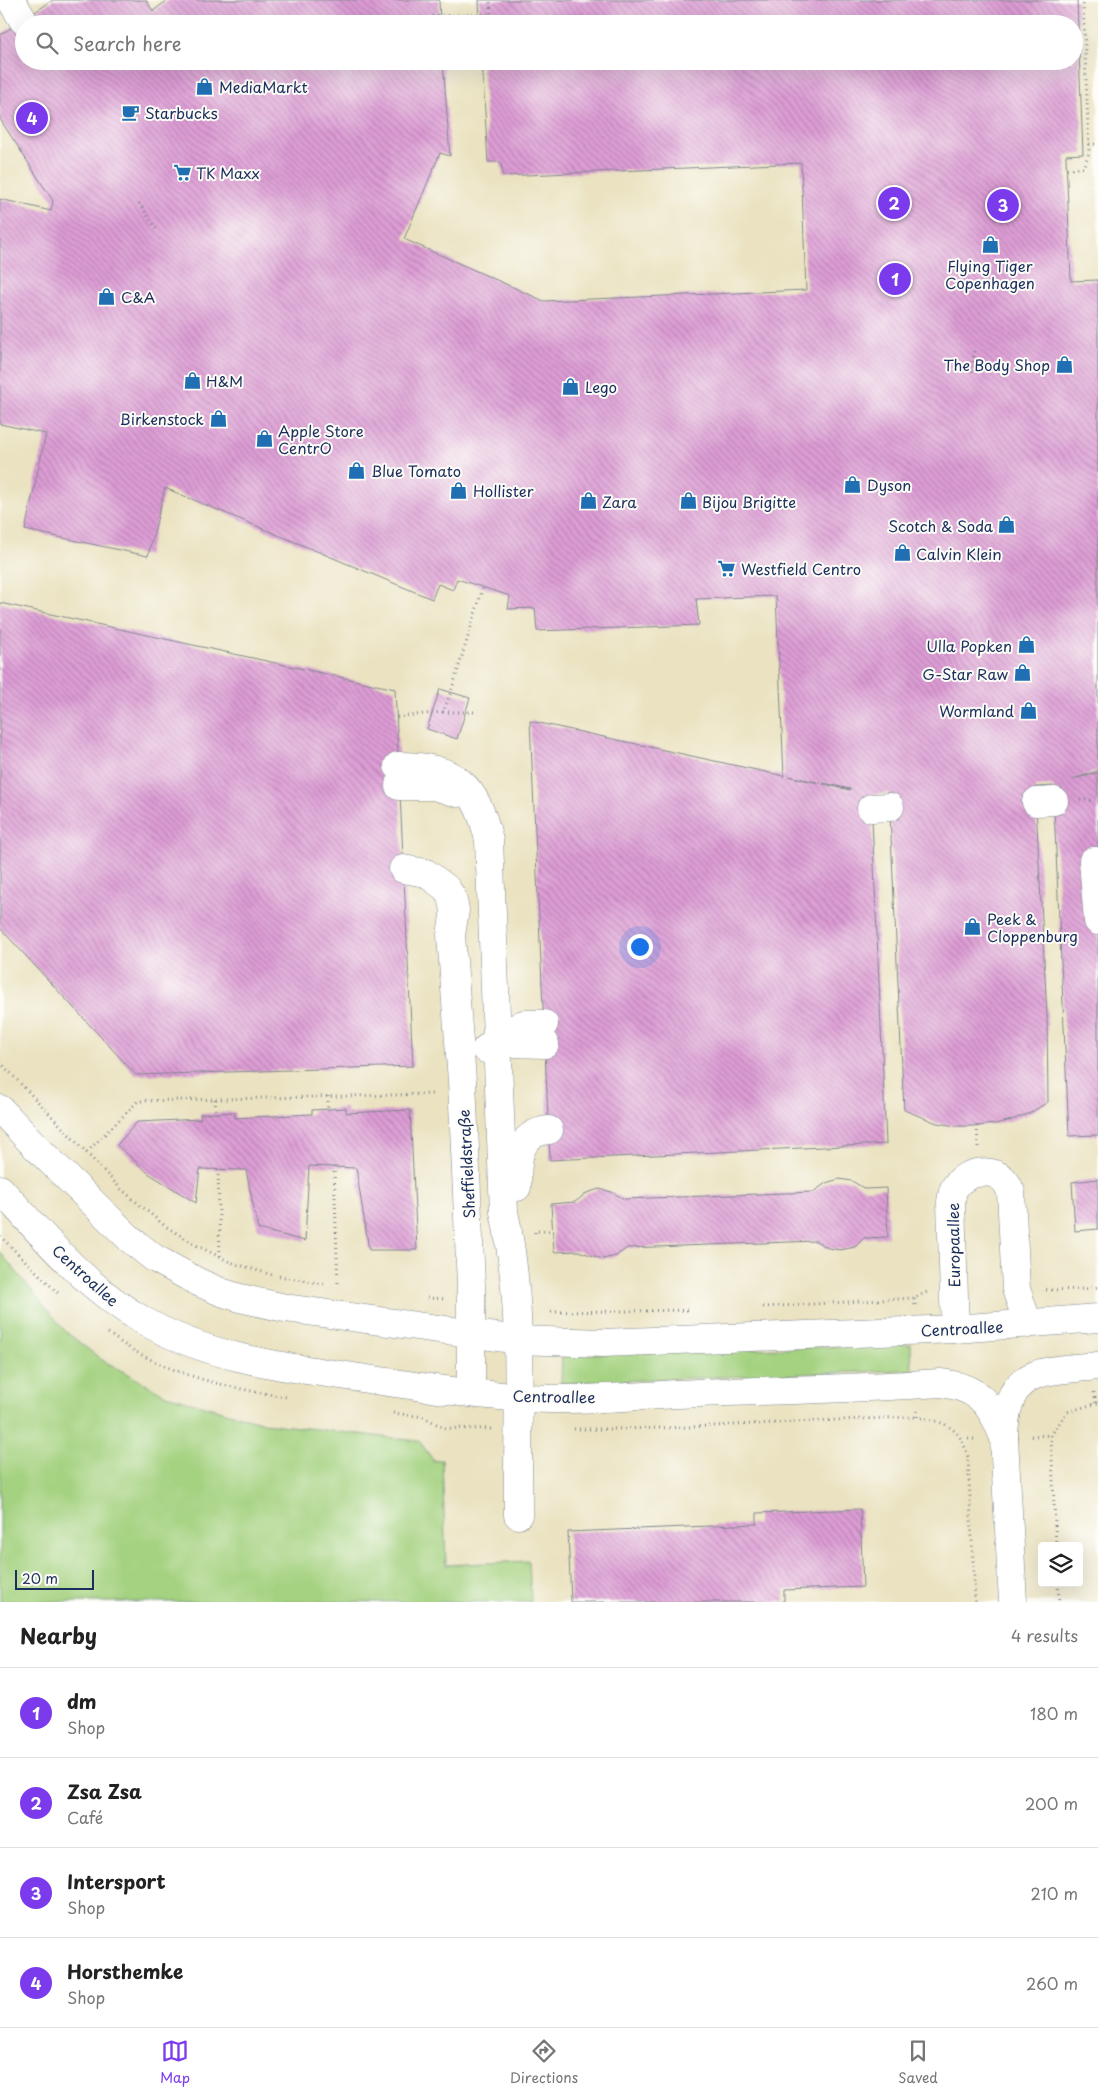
<!DOCTYPE html>
<meta charset="utf-8">
<style>
body{margin:0;font-family:"Playpen Sans",sans-serif;background:#f6f6f6;color:#222}
.controls{position:absolute;right:15px;bottom:15px;display:grid;overflow:hidden;border-radius:5px;box-shadow:0 5px 20px #0002}
.controls button{width:45px;height:45px;display:grid;place-items:center;padding:0;border:0;border-bottom:1px solid #e0e0e0;background:#fff;color:#222;font:25px sans-serif}
.scale{position:absolute;left:15px;bottom:12px;width:79px;box-sizing:border-box;padding-left:5px;border:2px solid #1b2f5e;border-top:0;font-size:14px;line-height:18px;white-space:nowrap;color:#1b2f5e;-webkit-text-stroke:4px #fdfcf7;paint-order:stroke}
.you{position:absolute;left:639px;top:946px;width:18px;height:18px;margin:-12px;border:4px solid #fff;border-radius:50%;background:#1a73e8;box-shadow:0 0 0 8px #1a73e833}
.badge{display:grid;place-items:center;width:32px;height:32px;border-radius:50%;background:#7c3aed;color:#fff;font-size:16px;font-weight:700}
.pin{position:absolute;translate:-50% -50%;border:2px solid #fff;box-shadow:0 1px 5px #0006}
.list{margin:0;padding:0;list-style:none}
h2{display:flex;justify-content:space-between;align-items:center;height:65px;margin:0;padding:0 20px;font-size:21px}
h2 small{font-size:16px;font-weight:400;color:#767676}
.list li{display:grid;grid-template-columns:32px 1fr auto;gap:15px;align-items:center;box-sizing:border-box;height:90px;padding:0 20px;border-top:1px solid #e0e0e0}
.list b{display:block;font-size:19px;white-space:nowrap}
.list p{margin:0;font-size:16px;white-space:nowrap;color:#767676}
.list em{font-size:16px;font-style:normal;color:#767676}
.icon{flex:none;width:28px;height:28px;fill:none;stroke:currentColor;stroke-width:2;stroke-linecap:round;stroke-linejoin:round}
.map{position:relative;flex:none;width:1098px;height:1602px;overflow:hidden}
.search{position:absolute;background:#fff;box-shadow:0 5px 20px #0002;left:15px;right:15px;top:15px;height:55px;display:flex;align-items:center;gap:12px;box-sizing:border-box;padding:0 18px;border-radius:28px;color:#767676;font-size:19px}
.sheet{height:425px;background:#fff}
nav{display:flex;justify-content:space-around;align-items:center;box-sizing:border-box;height:70px;border-top:1px solid #e0e0e0;background:#fff;font-size:14px;color:#767676}
nav a{display:grid;justify-items:center;gap:2px}
nav .on{color:#7c3aed}
.map>svg:first-child{display:block}
</style>
<div class="map">
<svg width="1098" height="1602" viewBox="0 0 1098 1602">
<defs>
<pattern id="building-back-hatch" width="6" height="6" patternUnits="userSpaceOnUse" patternTransform="scale(1.25)"><rect width="6" height="6" fill="#de9dd5"/><path d="M-1 5l2 2M0 0l6 6M5-1l2 2" fill="none" stroke="#b380b0"/></pattern>
</defs>
<rect width="100%" height="100%" fill="#fdfcf7"/>
<filter id="ink" filterUnits="userSpaceOnUse"><feTurbulence type="fractalNoise" baseFrequency=".02" numOctaves="2"/><feDisplacementMap in="SourceGraphic" scale="10" xChannelSelector="R" yChannelSelector="G"/><feConvolveMatrix kernelMatrix="1 2 1 2 8 2 1 2 1" color-interpolation-filters="sRGB"/></filter>
<filter id="wash" filterUnits="userSpaceOnUse"><feTurbulence type="fractalNoise" baseFrequency=".0096" numOctaves="4" result="noise"/><feDisplacementMap in="SourceGraphic" scale="20" xChannelSelector="R" yChannelSelector="G"/><feGaussianBlur stdDeviation="1.12" result="paint"/><feColorMatrix in="noise" values="0 0 0 0 0 0 0 0 0 0 0 0 0 0 0 0 0 1.4 0 .05"/><feComposite in="paint" operator="in"/></filter>
<g filter="url(#wash)">
<rect width="100%" height="100%" fill="#eae2c0"/>
<g fill="#a4d280" stroke="#60806f">
<polygon points="0,1252 66,1332 102,1360 166,1395 264,1423 419,1441 434,1461 442,1460 446,1565 529,1561 531,1602 0,1602"/>
<polygon points="911,1344 912,1370 561,1383 562,1355"/>
</g>
<g id="blocks">
<g fill="url(#building-back-hatch)" fill-rule="evenodd">
<path d="M53,0H146L153,11L168,0H439L440,24H24V61H443L450,156L440,153L404,239L544,301L806,290L801,163L503,176L501,162H488L482,61H1074V24H480L479,0H1077L1083,154L1066,155V157L1071,281L1098,280V771L1073,779L1098,773V1135L1069,1136L1053,786L1035,787L1047,1016L1048,1102L1030,1113L1012,1120L995,1124L977,1126H956L937,1123L904,1110L889,793L871,795L886,1144L550,1160L530,721L784,776L776,596L696,599L699,625L537,631L535,608L508,609L510,596L457,579L453,590L438,584L432,599L165,488L148,556L25,530L46,434L0,424V199L51,211L53,201L0,119V35ZM788,776L820,783H819ZM824,783L850,789V790L823,784Z"/>
<polygon points="0,603 395,689 413,1066 136,1075 0,928"/>
<polygon points="440,689 470,698 457,739 427,729"/>
<polygon points="346,1108 346,1113 410,1110 417,1250 369,1250 356,1168 309,1166 305,1241 258,1229 246,1170 200,1169 196,1203 148,1173 117,1145 137,1122 201,1119 200,1114 235,1112 235,1118 312,1114 312,1110"/>
<polygon points="839,1179 852,1181 865,1189 886,1188 888,1237 864,1238 855,1247 840,1250 828,1248 816,1241 627,1248 616,1256 603,1259 578,1251 554,1252 551,1204 575,1202 587,1193 599,1189 612,1192 624,1199 813,1192 826,1183"/>
<polygon points="1098,1179 1098,1229 1075,1231 1072,1182"/>
<polygon points="860,1509 863,1587 784,1590 784,1602 571,1602 568,1532 757,1524 757,1513"/>
</g>
</g>
</g>
<g filter="url(#ink)">
<use href="#blocks" fill-opacity="0" stroke="#82888f" stroke-width="1"/>
<g fill="none" stroke-linecap="round" stroke-linejoin="round">
<defs>
<g id="minor">
<polyline points="11,0 23,20"/>
<path d="M398,766C456,766 476,785 489,840L504,1212C525,1307 517,1417 518,1515"/>
<polyline points="399,786 434,786 458,793"/>
<polyline points="1036,802 1054,801"/>
<polyline points="871,808 890,807"/>
<polyline points="1098,861 1093,861 1098,921"/>
<polyline points="403,869 426,873 446,888 452,897 455,910 451,935 462,1081 471,1285 471,1393"/>
<polyline points="497,1039 511,1043 545,1044"/>
<polyline points="486,1049 497,1039 523,1024 544,1024"/>
<polyline points="0,1109 37,1148 130,1239 154,1258 198,1282 221,1292 240,1298 285,1308 518,1340 603,1343 955,1329 1098,1318"/>
<path d="M517,1187C517,1161 517,1133 549,1130"/>
<path d="M0,1189C44,1237 86,1288 144,1321C207,1357 277,1366 347,1376C415,1386 483,1397 552,1399C601,1400 650,1395 698,1393C779,1390 860,1389 940,1383C979,1387 991,1404 1004,1438"/>
<path d="M955,1329L951,1202C952,1197 952,1191 955,1187C965,1172 989,1167 1003,1179C1007,1182 1009,1188 1011,1192L1016,1289L1028,1324"/>
<path d="M1013,1602L1004,1438C1006,1367 1039,1372 1098,1366"/>
</g>
</defs>
<use href="#minor" stroke="#82888f" stroke-width="29"/>
<g stroke="#82888f" stroke-width="3" stroke-dasharray="1 4" stroke-linecap="butt">
<polyline points="432,16 491,14 490,0"/>
<polyline points="1089,144 1098,144"/>
<polyline points="1067,169 1083,168 1089,153 1083,0"/>
<polyline points="139,203 156,229"/>
<polyline points="972,372 974,351"/>
<polyline points="443,712 475,712"/>
<polyline points="397,717 443,712 451,692 483,588"/>
<polyline points="1080,800 1092,800"/>
<polyline points="0,1062 121,1189 165,1226 194,1244 230,1262 272,1275"/>
<polyline points="328,1096 328,1109"/>
<polyline points="215,1099 216,1113"/>
<polyline points="977,1126 978,1147"/>
<polyline points="87,1152 138,1101 435,1094"/>
<polyline points="334,1167 338,1286"/>
<polyline points="218,1170 220,1256"/>
<polyline points="535,1233 535,1231 552,1231"/>
<polyline points="0,1236 58,1293"/>
<polyline points="279,1276 324,1284"/>
<polyline points="1046,1290 1086,1289 1098,1287"/>
<polyline points="427,1298 446,1299"/>
<polyline points="915,1305 914,1298 927,1292"/>
<polyline points="763,1307 914,1298"/>
<polyline points="551,1312 691,1310"/>
<path d="M108,1333C159,1373 223,1387 286,1397"/>
<polyline points="1094,1392 1096,1404"/>
<path d="M917,1411V1417C946,1422 960,1427 968,1457L975,1602"/>
<polyline points="393,1413 424,1417 444,1428 492,1429"/>
<path d="M574,1429C688,1430 802,1420 917,1417"/>
<polyline points="1031,1436 1051,1435"/>
<polyline points="963,1439 975,1439"/>
<polyline points="1056,1546 1051,1435 1067,1412 1098,1403"/>
<polyline points="1058,1583 1059,1602"/>
</g>
<use href="#minor" stroke="#fff" stroke-width="28"/>
</g>
</g>
<defs>
<symbol id="shop-bare" viewBox="-9 -9 18 18"><path d="M-5-2.5h2.3a2.7 3.5 0 0 1 5.4 0H5L5.5 6h-11ZM-1.5-2.5h3a1.5 2.3 0 0 0-3 0Z" fill="#1f6fb2" stroke="#fdfcf7" stroke-width="2.5" paint-order="stroke"/></symbol>
<symbol id="cafe-bare" viewBox="-9 -9 18 18"><path d="M-5.5-4.5H6V0H3Q3 3.5 0 3.5H-2.5Q-5.5 3.5-5.5 0ZM3-3.2v2h1.7v-2ZM-6 4.5H4V6H-6Z" fill="#1f6fb2" stroke="#fdfcf7" stroke-width="2.5" paint-order="stroke"/></symbol>
<symbol id="supermarket-bare" viewBox="-9 -9 18 18"><path d="M-6-5.5h2.5l.6 2H6L4.5 2H-2.5L-4.4-4H-6ZM-1.5 3.2a1.3 1.3 0 1 0 .1 0ZM3 3.2a1.3 1.3 0 1 0 .1 0Z" fill="#1f6fb2" stroke="#fdfcf7" stroke-width="2.5" paint-order="stroke"/></symbol>
</defs>
<g fill-rule="evenodd">
<use href="#shop-bare" x="192" y="74" width="25" height="25"/>
<use href="#cafe-bare" x="118" y="100" width="25" height="25"/>
<use href="#supermarket-bare" x="170" y="160" width="25" height="25"/>
<use href="#shop-bare" x="978" y="232" width="25" height="25"/>
<use href="#shop-bare" x="94" y="284" width="25" height="25"/>
<use href="#shop-bare" x="1052" y="352" width="25" height="25"/>
<use href="#shop-bare" x="180" y="368" width="25" height="25"/>
<use href="#shop-bare" x="558" y="374" width="25" height="25"/>
<use href="#shop-bare" x="206" y="406" width="25" height="25"/>
<use href="#shop-bare" x="252" y="426" width="25" height="25"/>
<use href="#shop-bare" x="344" y="458" width="25" height="25"/>
<use href="#shop-bare" x="840" y="472" width="25" height="25"/>
<use href="#shop-bare" x="446" y="478" width="25" height="25"/>
<use href="#shop-bare" x="576" y="488" width="25" height="25"/>
<use href="#shop-bare" x="676" y="488" width="25" height="25"/>
<use href="#shop-bare" x="994" y="512" width="25" height="25"/>
<use href="#shop-bare" x="890" y="540" width="25" height="25"/>
<use href="#supermarket-bare" x="714" y="556" width="25" height="25"/>
<use href="#shop-bare" x="1014" y="632" width="25" height="25"/>
<use href="#shop-bare" x="1010" y="660" width="25" height="25"/>
<use href="#shop-bare" x="1016" y="698" width="25" height="25"/>
<use href="#shop-bare" x="960" y="914" width="25" height="25"/>
</g>
<g text-anchor="middle" dominant-baseline="central" stroke-width="4" stroke-linejoin="round" paint-order="stroke">
<g font-size="15" fill="#1b2f5e" stroke="#fdfcf7" text-anchor="start">
<text x="219" y="86">MediaMarkt</text>
<text x="145" y="112">Starbucks</text>
<text x="196" y="172">TK Maxx</text>
<text x="990" y="265" text-anchor="middle">Flying Tiger<tspan x="990" dy="17">Copenhagen</tspan></text>
<text x="121" y="296">C&amp;A</text>
<text x="1050" y="364" text-anchor="end">The Body Shop</text>
<text x="206" y="380">H&amp;M</text>
<text x="585" y="386">Lego</text>
<text x="204" y="418" text-anchor="end">Birkenstock</text>
<text x="278" y="430">Apple Store<tspan x="278" dy="17">CentrO</tspan></text>
<text x="371" y="470">Blue Tomato</text>
<text x="867" y="484">Dyson</text>
<text x="473" y="490">Hollister</text>
<text x="602" y="501">Zara</text>
<text x="702" y="501">Bijou Brigitte</text>
<text x="993" y="525" text-anchor="end">Scotch &amp; Soda</text>
<text x="916" y="553">Calvin Klein</text>
<text x="741" y="568">Westfield Centro</text>
<text x="1012" y="645" text-anchor="end">Ulla Popken</text>
<text x="1008" y="673" text-anchor="end">G-Star Raw</text>
<text x="1014" y="710" text-anchor="end">Wormland</text>
<text x="987" y="918">Peek &amp;<tspan x="987" dy="17">Cloppenburg</tspan></text>
</g>
<g font-size="15" fill="#1b2f5e" stroke="#fdfcf7">
<text transform="translate(466 1164) rotate(-93)">Sheffieldstraße</text>
<text transform="translate(953 1245) rotate(-91)">Europaallee</text>
<text transform="translate(86 1275) rotate(42)">Centroallee</text>
<text transform="translate(962 1328) rotate(-3)">Centroallee</text>
<text transform="translate(554 1396) rotate(1)">Centroallee</text>
</g>
</g>
</svg>
<div class="controls">
<button><svg class="icon" aria-label="layers" viewBox="0 0 24 24"><path d="M12 4l9 5-9 5-9-5zM3 14l9 5 9-5"/></svg></button>
</div>
<div class="scale">20 m</div>
<div class="you"></div>
<div class="pin badge" style="left:895px;top:279px">1</div>
<div class="pin badge" style="left:894px;top:203px">2</div>
<div class="pin badge" style="left:1003px;top:205px">3</div>
<div class="pin badge" style="left:32px;top:118px">4</div>
<div class="search"><svg class="icon" aria-label="search" viewBox="0 0 24 24"><circle cx="10" cy="10" r="6"/><path d="M15 15l6 6"/></svg>Search here</div>
</div>
<section class="sheet">
<h2>Nearby<small>4 results</small></h2>
<ul class="list">
<li><span class="badge">1</span><div><b>dm</b><p>Shop</p></div><em>180 m</em></li>
<li><span class="badge">2</span><div><b>Zsa Zsa</b><p>Café</p></div><em>200 m</em></li>
<li><span class="badge">3</span><div><b>Intersport</b><p>Shop</p></div><em>210 m</em></li>
<li><span class="badge">4</span><div><b>Horsthemke</b><p>Shop</p></div><em>260 m</em></li>
</ul>
</section>
<nav>
<a class="on"><svg class="icon" aria-label="map" viewBox="0 0 24 24"><path d="M3 6l6-2 6 2 6-2v14l-6 2-6-2-6 2zM9 4v14M15 6v14"/></svg>Map</a>
<a><svg class="icon" aria-label="directions" viewBox="0 0 24 24"><path d="M12 3l9 9-9 9-9-9zM9 14v-3h6M13 9l2 2-2 2"/></svg>Directions</a>
<a><svg class="icon" aria-label="saved" viewBox="0 0 24 24"><path d="M7 4h10v16l-5-4-5 4z"/></svg>Saved</a>
</nav>
